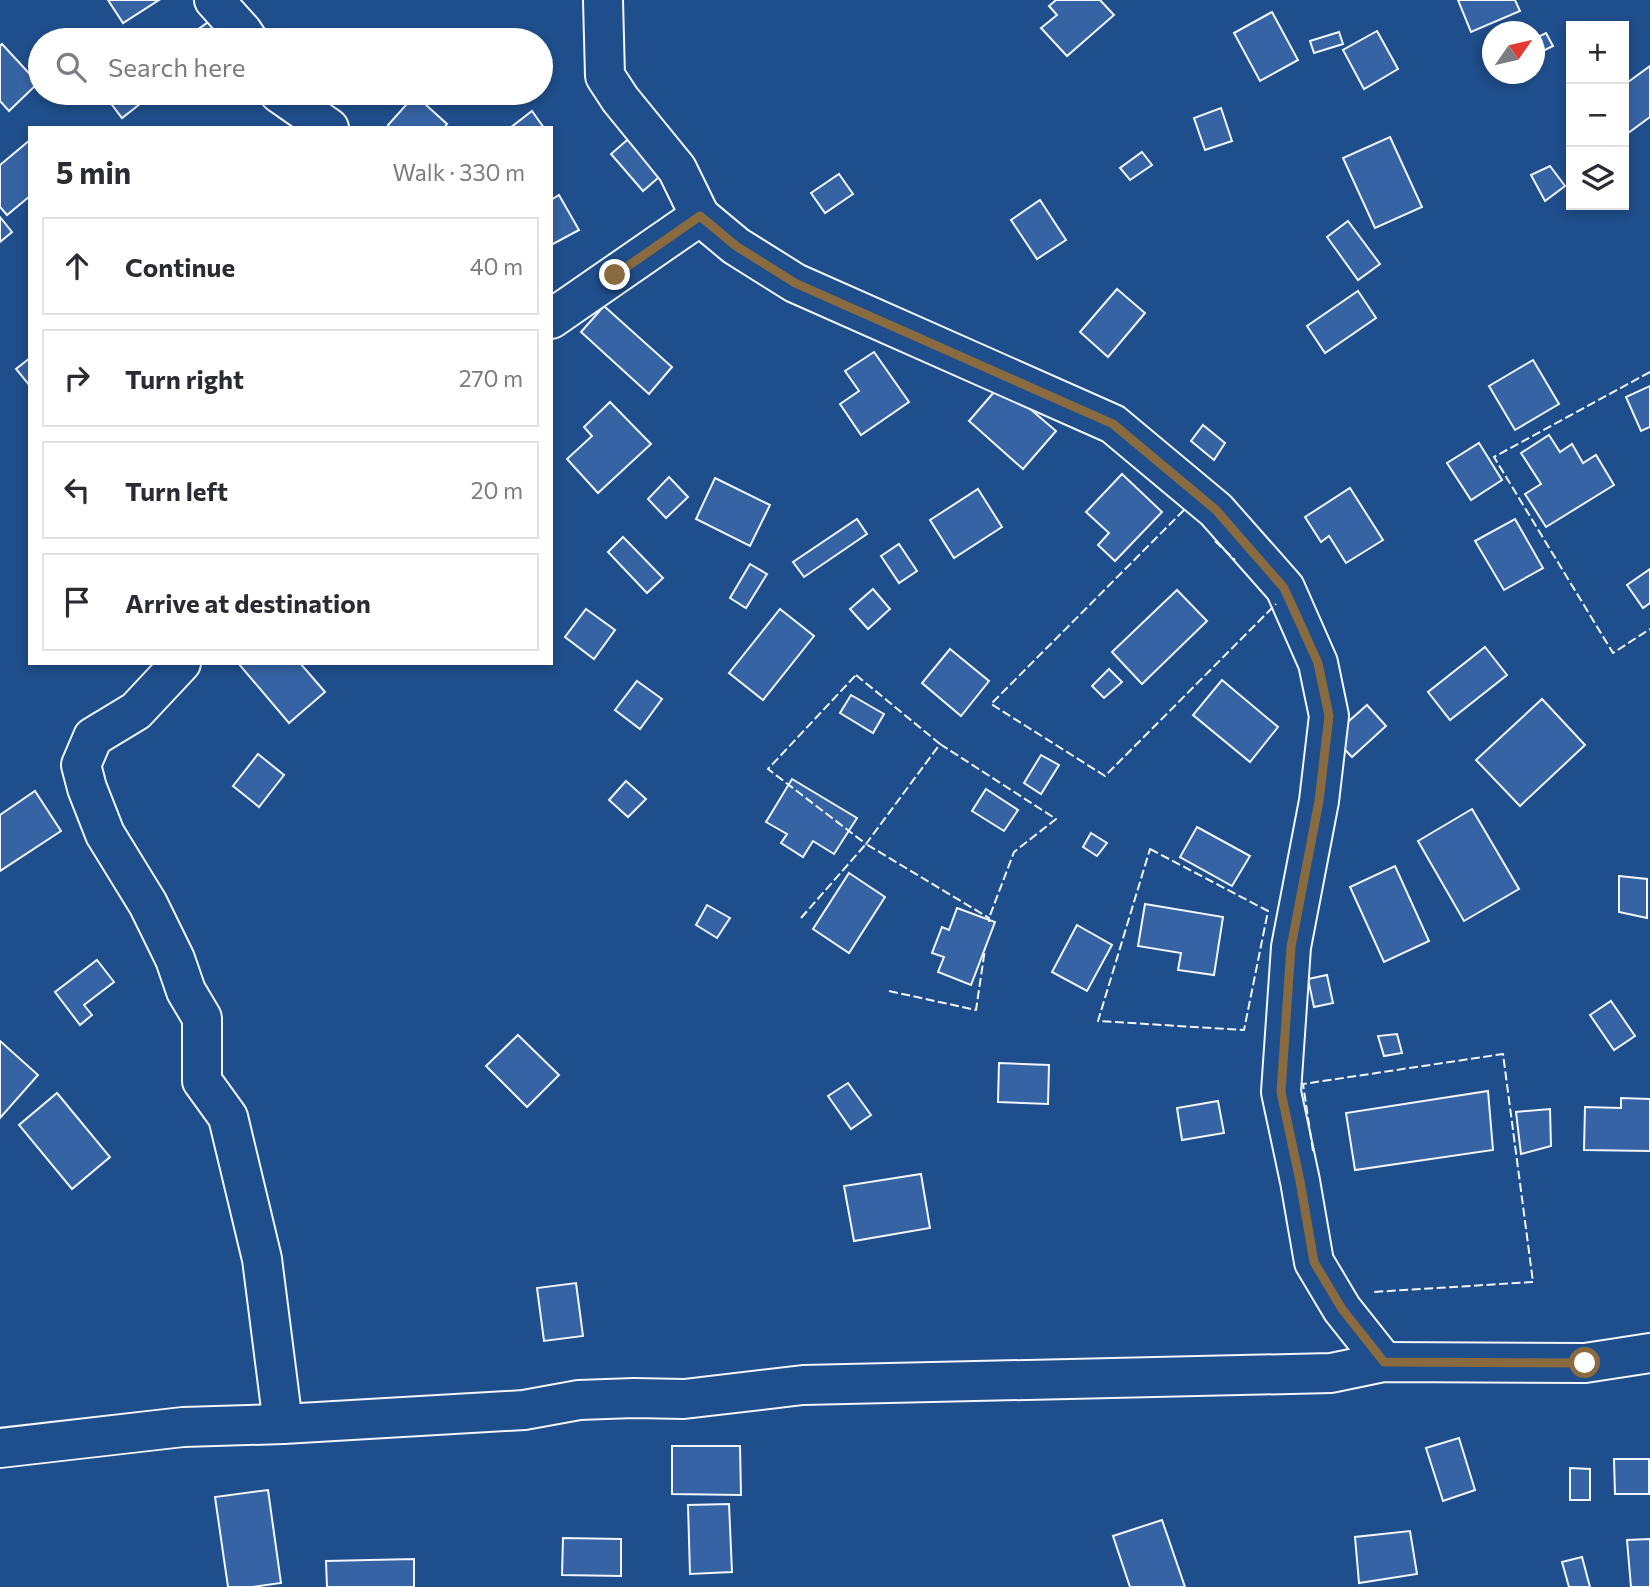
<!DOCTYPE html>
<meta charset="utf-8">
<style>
body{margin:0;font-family:Commissioner,sans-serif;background:#f7f7f7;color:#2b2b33}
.controls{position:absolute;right:21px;top:21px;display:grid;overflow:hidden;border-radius:0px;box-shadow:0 4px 10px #0003}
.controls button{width:63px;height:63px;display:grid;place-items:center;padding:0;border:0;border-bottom:2px solid #e1e1e2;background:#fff;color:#2b2b33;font:35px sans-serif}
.compass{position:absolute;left:1482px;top:21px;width:63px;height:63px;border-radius:50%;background:#fff;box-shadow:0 4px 10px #0003;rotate:56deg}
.stop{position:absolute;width:21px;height:21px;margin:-16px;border:5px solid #8a6a3f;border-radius:50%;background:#fff}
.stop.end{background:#8a6a3f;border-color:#fff;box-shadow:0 2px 7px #0008}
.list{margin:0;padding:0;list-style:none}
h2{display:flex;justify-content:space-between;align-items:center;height:91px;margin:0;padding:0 28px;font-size:30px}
h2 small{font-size:23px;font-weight:400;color:#7c7c81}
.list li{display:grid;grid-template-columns:46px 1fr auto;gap:21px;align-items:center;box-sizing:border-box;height:98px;margin:0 14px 14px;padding:0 14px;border:2px solid #e1e1e2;border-radius:0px}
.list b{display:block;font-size:26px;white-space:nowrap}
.list em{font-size:23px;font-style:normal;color:#7c7c81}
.icon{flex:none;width:38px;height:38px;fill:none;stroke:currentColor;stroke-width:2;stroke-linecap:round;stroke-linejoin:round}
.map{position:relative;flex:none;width:1650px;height:1587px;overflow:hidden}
.search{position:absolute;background:#fff;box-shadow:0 4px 10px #0003;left:28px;top:28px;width:525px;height:77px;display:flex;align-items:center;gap:18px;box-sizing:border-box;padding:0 24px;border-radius:38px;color:#7c7c81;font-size:26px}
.panel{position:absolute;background:#fff;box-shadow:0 4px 10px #0003;left:28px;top:126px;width:525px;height:539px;border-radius:0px}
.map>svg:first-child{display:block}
</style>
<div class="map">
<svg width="1650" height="1587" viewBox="0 0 1650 1587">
<rect width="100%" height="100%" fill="#1f4e8c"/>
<g fill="#3563a3" stroke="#f2f6ff" stroke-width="2">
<polygon points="108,0 159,0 123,23"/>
<polygon points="1056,0 1100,0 1114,15 1067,56 1041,28 1057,15 1049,6"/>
<polygon points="1458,0 1515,0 1520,11 1471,32"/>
<polygon points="1272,12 1298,60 1260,81 1234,33"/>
<polygon points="214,18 230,40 183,40"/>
<polygon points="1377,31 1398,69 1364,89 1343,50"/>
<polygon points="1339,32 1343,44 1314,53 1310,41"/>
<polygon points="1546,33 1553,46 1543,51 1536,38"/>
<polygon points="2,44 38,83 9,111 0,101 0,46"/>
<polygon points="1650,66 1650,117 1624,136 1624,85"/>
<polygon points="103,93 154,93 122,118"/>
<polygon points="415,95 447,124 444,128 390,128 388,125"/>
<polygon points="1221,108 1232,141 1205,150 1194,118"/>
<polygon points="532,111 544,128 510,128"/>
<polygon points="633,135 665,172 643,191 611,154"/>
<polygon points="1390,137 1422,207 1375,228 1343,158"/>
<polygon points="30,140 30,196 7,215 0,207 0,165"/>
<polygon points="1142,152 1152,165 1130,180 1120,168"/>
<polygon points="1550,166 1565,186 1545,201 1531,175"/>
<polygon points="839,174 853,194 825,213 811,193"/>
<polygon points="559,195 579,230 551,245 551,200"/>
<polygon points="1040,200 1066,240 1037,259 1011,220"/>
<polygon points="0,217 12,232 0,242"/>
<polygon points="1348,221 1380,264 1358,280 1327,237"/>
<polygon points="1117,289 1145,313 1108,357 1080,332"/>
<polygon points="1358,291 1376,318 1325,353 1307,326"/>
<polygon points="604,306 672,367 649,394 581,332"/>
<polygon points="874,352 909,402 861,435 840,404 859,391 845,371"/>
<polygon points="30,358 30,386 16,369"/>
<polygon points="1533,360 1559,404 1515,430 1489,386"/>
<polygon points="1001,384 1056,431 1023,469 969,421"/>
<polygon points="1650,386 1650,427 1641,431 1626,397"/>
<polygon points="610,402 651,444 598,493 567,459 592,436 584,427"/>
<polygon points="1203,425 1225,443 1214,460 1191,441"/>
<polygon points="1549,435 1560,452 1572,444 1583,463 1596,455 1614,485 1546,527 1525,494 1541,484 1521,453"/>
<polygon points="1479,443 1502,480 1471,500 1447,463"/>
<polygon points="1122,474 1162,512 1115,561 1098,545 1109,533 1086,512"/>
<polygon points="669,477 688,497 666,518 648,499"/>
<polygon points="715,478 770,505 750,546 696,519"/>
<polygon points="1350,488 1383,540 1346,563 1329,536 1321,542 1305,517"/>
<polygon points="978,489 1002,527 954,558 930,520"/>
<polygon points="857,519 867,534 804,577 793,562"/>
<polygon points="1515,519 1543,568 1504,590 1475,541"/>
<polygon points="623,537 663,578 647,593 608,552"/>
<polygon points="899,544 917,571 899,583 881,556"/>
<polygon points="750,564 767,574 746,608 730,598"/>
<polygon points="1650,569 1650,603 1643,608 1627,585"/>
<polygon points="873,589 890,609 868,629 850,609"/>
<polygon points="1177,590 1207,621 1142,684 1112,652"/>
<polygon points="586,609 615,630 594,659 565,637"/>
<polygon points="780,609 814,636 763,700 729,673"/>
<polygon points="1485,647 1507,675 1450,720 1428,692"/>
<polygon points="950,649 989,681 961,716 922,683"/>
<polygon points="238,663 300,663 325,692 289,723"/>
<polygon points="1109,669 1122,682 1104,698 1092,686"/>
<polygon points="1222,680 1278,727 1250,762 1193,715"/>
<polygon points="637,681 662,699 640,729 615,710"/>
<polygon points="851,695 884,714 873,733 840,713"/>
<polygon points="1542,699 1585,745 1520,806 1476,760"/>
<polygon points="1367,705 1386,726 1352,757 1332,736"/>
<polygon points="258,754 284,775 259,807 233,786"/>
<polygon points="1041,755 1059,765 1041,794 1024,783"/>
<polygon points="792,779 857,818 834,854 813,841 803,857 781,843 787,834 766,822"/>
<polygon points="626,781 646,799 628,817 609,800"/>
<polygon points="986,789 1018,810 1004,831 972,811"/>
<polygon points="35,791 61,831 0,871 0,815"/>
<polygon points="1472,809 1519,889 1464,921 1418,841"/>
<polygon points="1197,827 1250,856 1232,886 1180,857"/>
<polygon points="1091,833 1107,843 1097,856 1083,847"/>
<polygon points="1395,866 1429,941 1384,962 1350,887"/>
<polygon points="849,873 885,897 849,953 813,929"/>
<polygon points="1619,876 1647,879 1647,918 1619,912"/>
<polygon points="1145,904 1223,917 1214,975 1178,970 1181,953 1138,946"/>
<polygon points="707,905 730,918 717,938 696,925"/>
<polygon points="957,908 995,922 971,985 938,972 944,957 932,953 942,927 949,930"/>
<polygon points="1077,925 1112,945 1087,991 1052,972"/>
<polygon points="97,960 114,982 84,1005 92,1015 80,1025 55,992"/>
<polygon points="1327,975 1333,1003 1314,1007 1308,979"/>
<polygon points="1611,1001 1635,1036 1614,1050 1590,1015"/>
<polygon points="1397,1034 1402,1053 1384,1056 1378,1036"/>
<polygon points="518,1035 559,1075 527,1107 486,1066"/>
<polygon points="0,1041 38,1075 0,1118"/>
<polygon points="999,1063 1049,1065 1048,1104 998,1102"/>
<polygon points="848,1083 871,1115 851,1129 828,1096"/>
<polygon points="1488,1091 1493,1150 1355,1170 1346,1113"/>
<polygon points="57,1093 110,1157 72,1189 19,1125"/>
<polygon points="1621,1098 1650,1099 1650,1151 1584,1150 1585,1107 1621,1108"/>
<polygon points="1218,1101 1224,1133 1182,1140 1177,1108"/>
<polygon points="1550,1109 1551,1146 1521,1154 1516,1112"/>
<polygon points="921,1174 930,1228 854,1241 844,1186"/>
<polygon points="576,1283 583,1336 544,1341 537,1288"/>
<polygon points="1459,1438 1475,1490 1443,1501 1426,1448"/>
<polygon points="672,1446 740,1446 741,1495 672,1494"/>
<polygon points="1614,1459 1649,1459 1649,1494 1615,1494"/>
<polygon points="1570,1468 1590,1469 1590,1500 1570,1500"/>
<polygon points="268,1490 281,1583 252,1587 228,1587 215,1497"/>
<polygon points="729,1504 732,1572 690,1574 688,1505"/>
<polygon points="1162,1520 1185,1587 1130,1587 1113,1536"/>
<polygon points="1410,1531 1417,1574 1359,1583 1355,1537"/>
<polygon points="563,1538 621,1539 621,1576 562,1575"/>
<polygon points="1650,1539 1650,1587 1631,1587 1627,1540"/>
<polygon points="1582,1557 1590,1587 1569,1587 1562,1562"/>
<polygon points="414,1559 414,1587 327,1587 326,1561"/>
</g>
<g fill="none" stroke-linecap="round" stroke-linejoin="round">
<defs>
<g id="minor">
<polyline points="214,0 242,31 248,40"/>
<polyline points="603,0 605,76 620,99 677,169 700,216 736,246 795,283 1113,424 1216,510 1285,588 1318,663 1329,716 1319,801 1291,947 1281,1092 1300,1181 1314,1262 1342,1309 1384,1362"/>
<polyline points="279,93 329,128"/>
<polyline points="551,319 700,216"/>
<polyline points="181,663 136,711 93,737 81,765 87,788 105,834 148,904 175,959 186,991 202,1018 202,1081 228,1117 262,1259 283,1424"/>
<polyline points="0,1448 183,1427 283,1424 524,1410 579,1400 634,1398 684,1399 803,1385 1331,1373 1384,1362 1585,1363 1650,1353"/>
</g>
</defs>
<use href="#minor" stroke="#f2f6ff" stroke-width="42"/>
<use href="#minor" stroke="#1f4e8c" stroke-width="38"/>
<g stroke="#f2f6ff" stroke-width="2" stroke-dasharray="9 3.5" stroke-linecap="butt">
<polyline points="1650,372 1494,457 1613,653 1650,629"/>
<polyline points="1184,510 991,704 1105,776 1276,604"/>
<polyline points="1215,541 1235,560"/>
<polygon points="856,675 940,744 866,844 768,769"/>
<polyline points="940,744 1056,819 1014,852 989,918"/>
<polygon points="1150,849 1268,911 1244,1030 1098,1021"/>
<polyline points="801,918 866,844 989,918 989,922"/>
<polyline points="889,991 976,1010 985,949"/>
<polyline points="1313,1151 1303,1084 1503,1054 1533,1282 1373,1292"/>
</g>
</g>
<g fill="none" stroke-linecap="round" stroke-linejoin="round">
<polyline stroke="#8a6a3f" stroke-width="9" points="615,275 700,216 736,246 795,283 1113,424 1216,510 1284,588 1318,663 1329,716 1319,801 1291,947 1281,1092 1300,1181 1314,1262 1342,1309 1384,1362 1585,1363"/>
</g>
</svg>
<div class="controls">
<button>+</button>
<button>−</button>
<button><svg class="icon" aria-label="layers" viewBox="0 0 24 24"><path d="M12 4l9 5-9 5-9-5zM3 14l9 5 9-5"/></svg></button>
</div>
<svg class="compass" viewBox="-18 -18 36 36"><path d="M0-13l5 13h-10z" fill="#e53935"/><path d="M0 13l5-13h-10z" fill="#7c7c81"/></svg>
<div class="stop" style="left:1585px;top:1363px"></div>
<div class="stop end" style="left:615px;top:275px"></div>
<div class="search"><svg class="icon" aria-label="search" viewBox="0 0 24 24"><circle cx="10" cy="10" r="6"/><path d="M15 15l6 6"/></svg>Search here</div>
<section class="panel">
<h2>5 min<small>Walk · 330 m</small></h2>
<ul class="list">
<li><svg class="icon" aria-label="ahead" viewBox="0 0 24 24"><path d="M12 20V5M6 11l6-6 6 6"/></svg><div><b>Continue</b></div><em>40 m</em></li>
<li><svg class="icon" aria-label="right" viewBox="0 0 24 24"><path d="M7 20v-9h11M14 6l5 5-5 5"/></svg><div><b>Turn right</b></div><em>270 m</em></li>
<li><svg class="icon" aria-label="left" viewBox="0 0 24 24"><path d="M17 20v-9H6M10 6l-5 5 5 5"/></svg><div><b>Turn left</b></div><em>20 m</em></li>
<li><svg class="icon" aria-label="arrive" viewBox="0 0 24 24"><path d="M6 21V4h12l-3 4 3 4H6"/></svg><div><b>Arrive at destination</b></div></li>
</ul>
</section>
</div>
